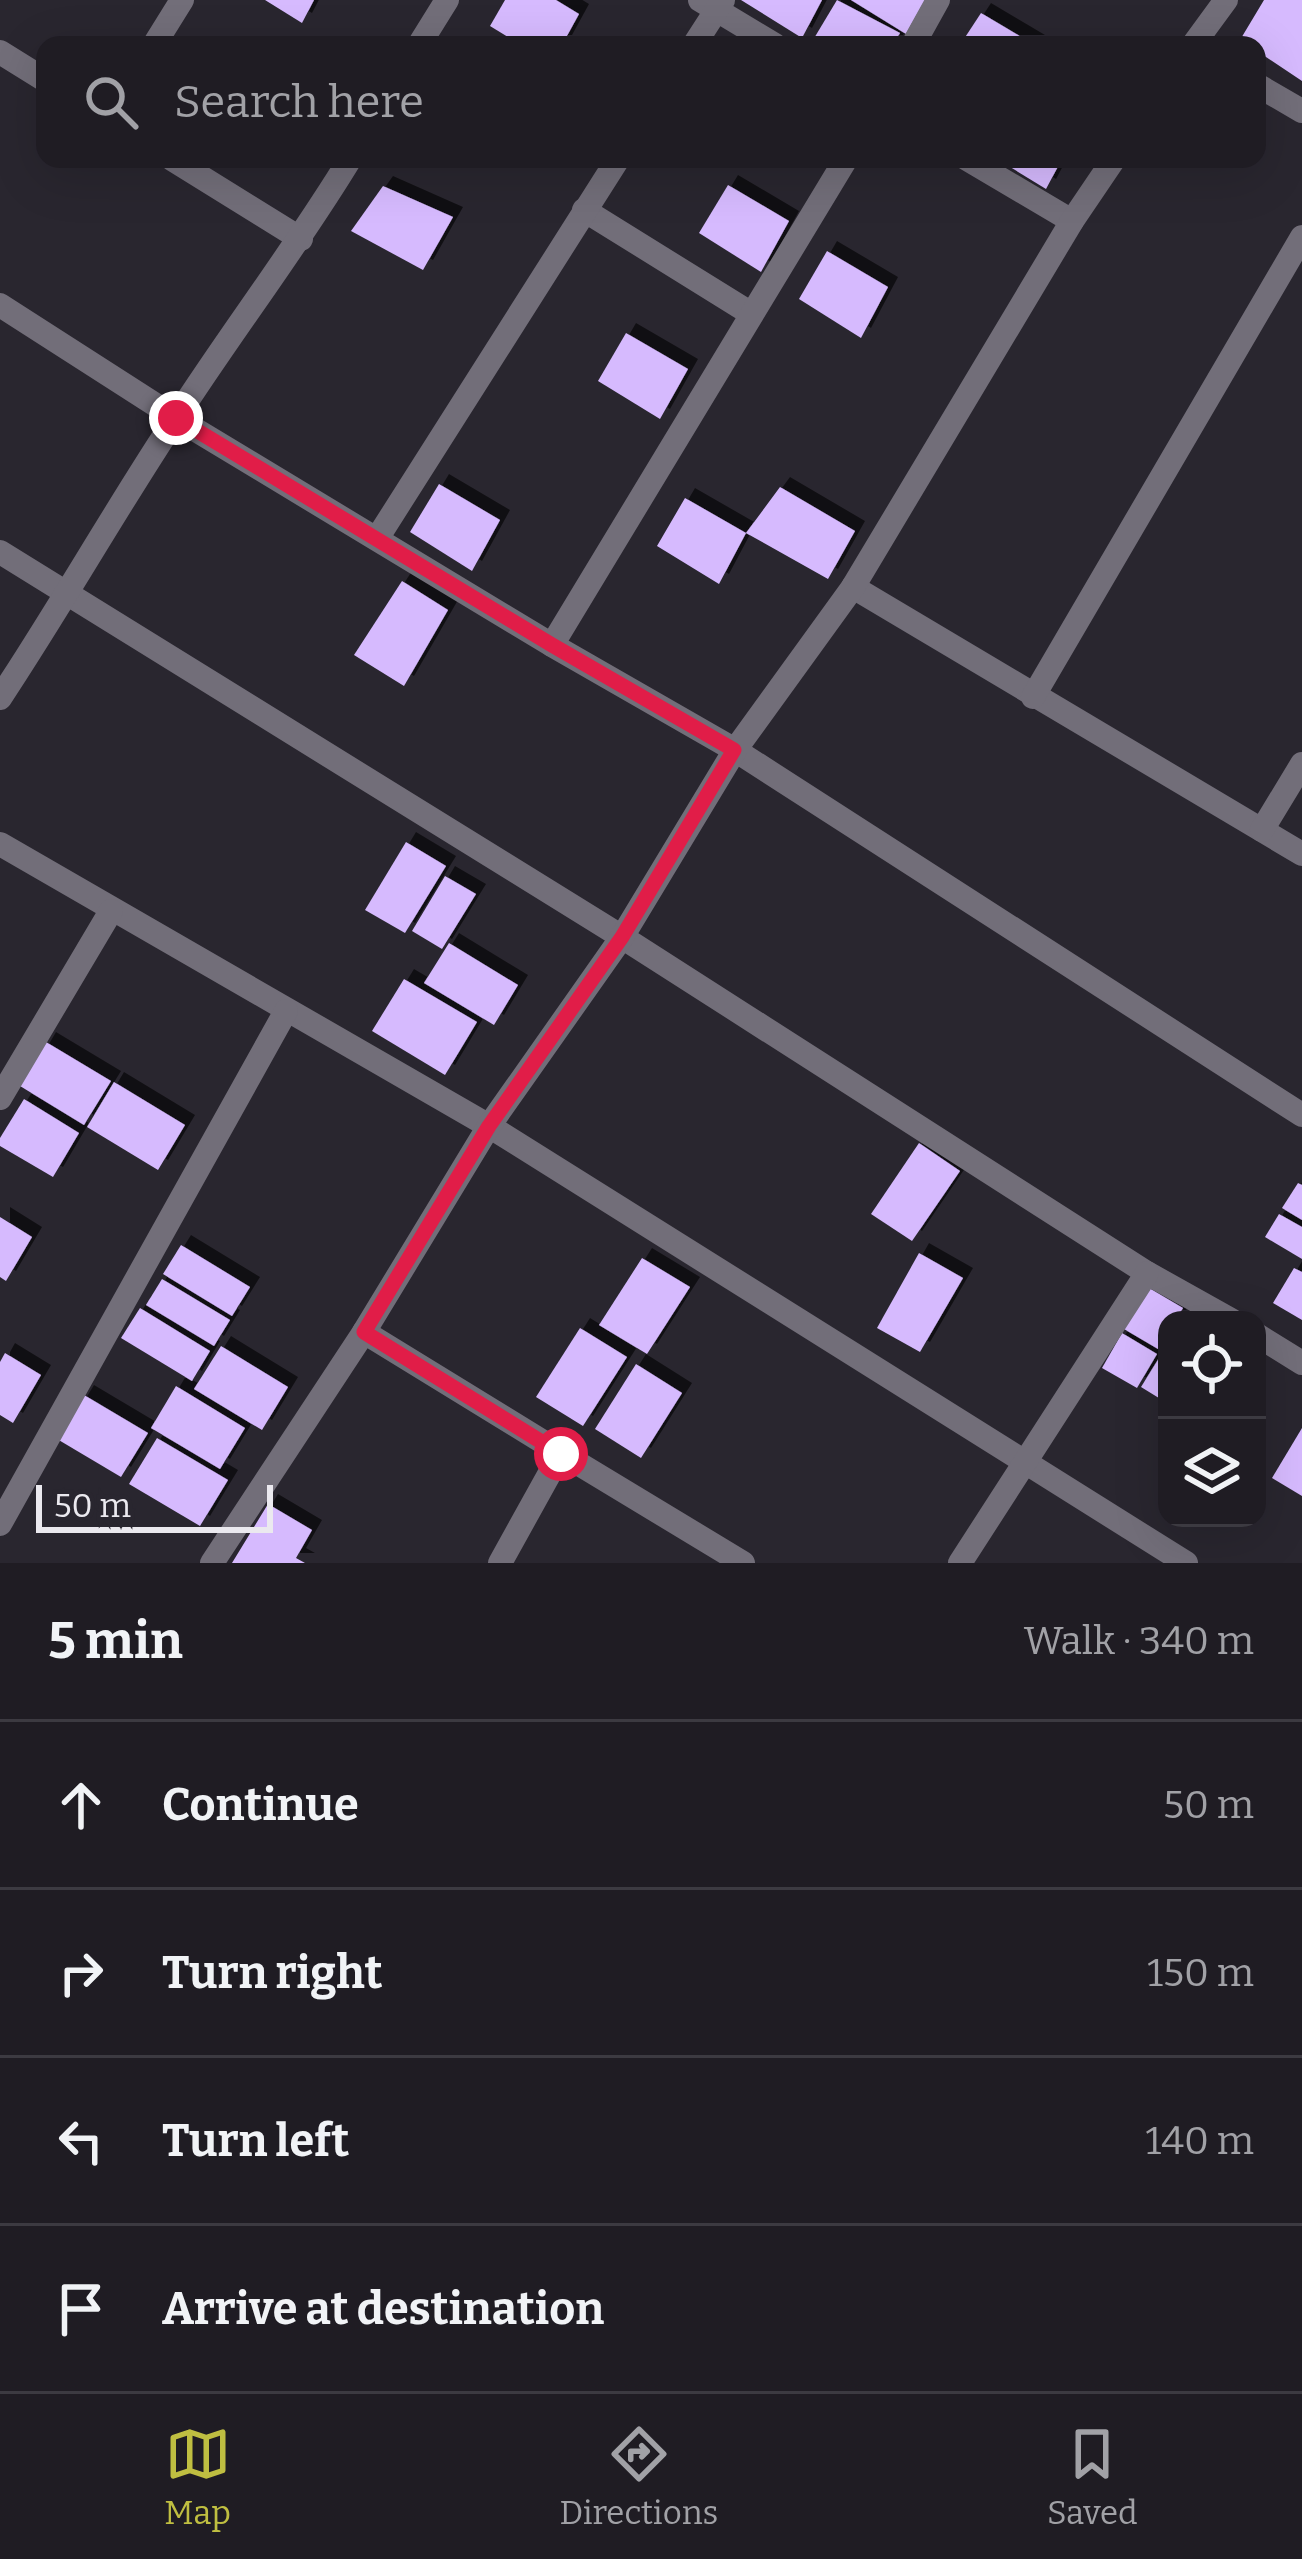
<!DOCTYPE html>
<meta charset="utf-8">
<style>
body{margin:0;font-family:Bitter,serif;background:#27252b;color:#f1f3f6}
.controls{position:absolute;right:36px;bottom:36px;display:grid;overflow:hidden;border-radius:24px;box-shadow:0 12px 48px #0002}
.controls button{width:108px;height:108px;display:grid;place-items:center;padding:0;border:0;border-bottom:3px solid #3c3a41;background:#1f1c23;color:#f1f3f6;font:60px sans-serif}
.scale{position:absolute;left:36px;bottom:30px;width:237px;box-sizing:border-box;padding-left:12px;border:6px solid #ebe9ef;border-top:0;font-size:33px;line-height:42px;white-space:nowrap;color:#ebe9ef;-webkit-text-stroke:9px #29262f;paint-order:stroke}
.stop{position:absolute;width:36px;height:36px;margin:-27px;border:9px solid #e11d48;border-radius:50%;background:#fff}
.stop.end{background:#e11d48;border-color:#fff;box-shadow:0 3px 12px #0008}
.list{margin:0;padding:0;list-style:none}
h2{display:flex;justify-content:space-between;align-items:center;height:156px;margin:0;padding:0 48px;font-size:51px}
h2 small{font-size:39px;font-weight:400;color:#a1a1a6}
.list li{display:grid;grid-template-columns:78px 1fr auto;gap:36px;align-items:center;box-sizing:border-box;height:168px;padding:0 48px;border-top:3px solid #3c3a41}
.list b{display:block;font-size:45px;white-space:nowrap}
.list em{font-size:39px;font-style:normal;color:#a1a1a6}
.icon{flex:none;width:66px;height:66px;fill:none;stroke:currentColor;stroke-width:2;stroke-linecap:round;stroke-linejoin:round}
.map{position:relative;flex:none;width:1302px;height:1563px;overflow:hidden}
.search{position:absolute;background:#1f1c23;box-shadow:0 12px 48px #0002;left:36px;right:36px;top:36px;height:132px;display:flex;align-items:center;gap:30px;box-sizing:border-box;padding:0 42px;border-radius:24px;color:#a1a1a6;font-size:45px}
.sheet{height:828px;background:#1f1c23}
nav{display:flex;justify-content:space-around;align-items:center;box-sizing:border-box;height:168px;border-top:3px solid #3c3a41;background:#1f1c23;font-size:33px;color:#a1a1a6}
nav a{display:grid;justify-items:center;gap:6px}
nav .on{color:#bfbe41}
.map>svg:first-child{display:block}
</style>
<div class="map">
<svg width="1302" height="1563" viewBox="0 0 1302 1563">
<defs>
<filter id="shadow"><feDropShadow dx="10" dy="-10" stdDeviation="0" flood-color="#0009"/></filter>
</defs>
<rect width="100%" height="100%" fill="#29262f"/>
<g fill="#d6bafe" filter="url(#shadow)">
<polygon points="265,0 314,0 302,23"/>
<polygon points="505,0 556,0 579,14 562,45 521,45 490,26"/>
<polygon points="741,0 822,0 802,38"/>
<polygon points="837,0 900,33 893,45 810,45"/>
<polygon points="851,0 925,0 906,34"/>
<polygon points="1264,0 1302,0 1302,81 1257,51 1257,45 1240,40"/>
<polygon points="981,13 1035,45 960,45"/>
<polygon points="997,159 1062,159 1046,189"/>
<polygon points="728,185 789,221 761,272 699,233"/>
<polygon points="383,186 453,217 423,270 351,231"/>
<polygon points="827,251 888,287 861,338 799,299"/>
<polygon points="626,333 688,369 660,419 598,381"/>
<polygon points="439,484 500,520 472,571 410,532"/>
<polygon points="780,487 855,531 828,579 746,533 719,584 657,546 685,498 746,533"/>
<polygon points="402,581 448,610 404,686 354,655"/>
<polygon points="406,842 446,866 405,933 365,910"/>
<polygon points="445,876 476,894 442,949 412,931"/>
<polygon points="449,943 518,985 494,1025 424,983"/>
<polygon points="404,979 477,1022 445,1075 372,1031"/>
<polygon points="46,1042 111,1081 84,1125 20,1086"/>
<polygon points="114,1082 185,1125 158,1170 87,1127"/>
<polygon points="24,1099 79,1133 53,1177 0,1146 0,1138"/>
<polygon points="919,1143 960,1171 912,1241 871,1214"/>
<polygon points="1298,1183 1302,1185 1302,1220 1282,1208"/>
<polygon points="1279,1214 1302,1227 1302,1259 1265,1237"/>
<polygon points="0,1217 32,1237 6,1281 0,1277"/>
<polygon points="181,1245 250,1287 232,1316 163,1274"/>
<polygon points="919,1253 963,1278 920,1352 877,1328"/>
<polygon points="642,1258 690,1287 647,1354 599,1325"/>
<polygon points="1294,1268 1302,1272 1302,1320 1273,1303"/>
<polygon points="162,1279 230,1320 214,1346 146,1305"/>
<polygon points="1149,1288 1183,1308 1176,1320 1167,1320 1167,1335 1158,1349 1124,1329"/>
<polygon points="140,1308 210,1351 192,1381 121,1338"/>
<polygon points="580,1328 627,1357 583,1426 536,1397"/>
<polygon points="1122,1333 1157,1354 1137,1388 1102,1368"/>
<polygon points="1167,1345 1167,1403 1141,1387"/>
<polygon points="221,1346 288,1387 262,1430 194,1389"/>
<polygon points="5,1353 41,1375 13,1423 0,1415 0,1362"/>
<polygon points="636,1364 682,1393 641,1458 595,1429"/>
<polygon points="176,1386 245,1428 220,1469 151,1428"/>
<polygon points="84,1395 148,1433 121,1477 57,1439"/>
<polygon points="1302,1428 1302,1496 1272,1478"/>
<polygon points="157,1438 228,1480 200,1526 129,1484"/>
<polygon points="268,1504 312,1530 296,1558 305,1563 232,1563"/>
</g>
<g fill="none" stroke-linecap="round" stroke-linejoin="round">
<g stroke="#726e79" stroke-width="24">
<polyline points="700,0 775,45"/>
<polyline points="154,45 182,0"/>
<polyline points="419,45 447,0"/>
<polyline points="694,45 723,0"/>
<polyline points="913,45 938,0"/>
<polyline points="1193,45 1226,0"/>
<polyline points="0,52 45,80"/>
<polyline points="1257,85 1302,111"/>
<polyline points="172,159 301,239"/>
<polyline points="967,159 1072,221"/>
<polyline points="584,210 750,313"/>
<polyline points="0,305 176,418 552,645 735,750 1302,1115"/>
<polyline points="378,537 618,159"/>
<polyline points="0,552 622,937 1147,1273 1231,1320"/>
<polyline points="853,587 1302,854"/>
<polyline points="552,645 846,159"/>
<polyline points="1033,697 1302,237"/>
<path d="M0,698C61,606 115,510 176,418C232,331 296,248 350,159"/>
<polyline points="1262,830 1302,764"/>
<polyline points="0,844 489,1126 1186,1563"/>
<polyline points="0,1098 111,911"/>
<polyline points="364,1332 561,1453 500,1563"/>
<polyline points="1257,1335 1302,1363"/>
<polyline points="561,1453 743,1563"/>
<polyline points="0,1524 286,1011"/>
<polyline points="212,1563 364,1332 489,1126 622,937 735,750 853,587 1072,221 1114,159"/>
<polyline points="960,1563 1147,1273"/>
</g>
</g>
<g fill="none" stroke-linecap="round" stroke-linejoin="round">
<polyline stroke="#e11d48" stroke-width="15" points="176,418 552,645 734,750 622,937 489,1126 364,1332 561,1454"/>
</g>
</svg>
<div class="controls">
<button><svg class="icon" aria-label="locate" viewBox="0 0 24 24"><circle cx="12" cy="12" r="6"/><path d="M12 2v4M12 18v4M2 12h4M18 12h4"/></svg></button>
<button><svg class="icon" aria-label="layers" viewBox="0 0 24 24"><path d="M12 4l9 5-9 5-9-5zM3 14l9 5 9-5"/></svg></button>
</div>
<div class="scale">50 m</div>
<div class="stop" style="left:561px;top:1454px"></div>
<div class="stop end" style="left:176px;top:418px"></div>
<div class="search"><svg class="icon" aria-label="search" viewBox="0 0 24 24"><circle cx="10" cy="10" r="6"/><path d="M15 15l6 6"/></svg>Search here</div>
</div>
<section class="sheet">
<h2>5 min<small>Walk · 340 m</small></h2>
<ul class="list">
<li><svg class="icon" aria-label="ahead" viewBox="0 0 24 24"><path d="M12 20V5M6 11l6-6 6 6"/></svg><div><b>Continue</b></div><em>50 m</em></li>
<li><svg class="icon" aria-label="right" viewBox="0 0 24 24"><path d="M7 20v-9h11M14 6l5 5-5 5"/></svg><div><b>Turn right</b></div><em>150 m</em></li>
<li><svg class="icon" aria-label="left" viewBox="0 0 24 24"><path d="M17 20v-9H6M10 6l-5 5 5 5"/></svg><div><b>Turn left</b></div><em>140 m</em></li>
<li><svg class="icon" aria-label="arrive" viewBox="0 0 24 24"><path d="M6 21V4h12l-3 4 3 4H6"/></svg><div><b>Arrive at destination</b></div></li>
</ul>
</section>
<nav>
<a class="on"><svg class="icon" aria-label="map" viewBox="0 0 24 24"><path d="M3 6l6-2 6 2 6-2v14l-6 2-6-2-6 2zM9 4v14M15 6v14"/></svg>Map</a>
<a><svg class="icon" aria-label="directions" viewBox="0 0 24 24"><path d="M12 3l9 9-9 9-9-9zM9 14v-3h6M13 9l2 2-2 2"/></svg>Directions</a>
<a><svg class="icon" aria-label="saved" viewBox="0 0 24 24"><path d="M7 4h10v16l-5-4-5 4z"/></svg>Saved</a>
</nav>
